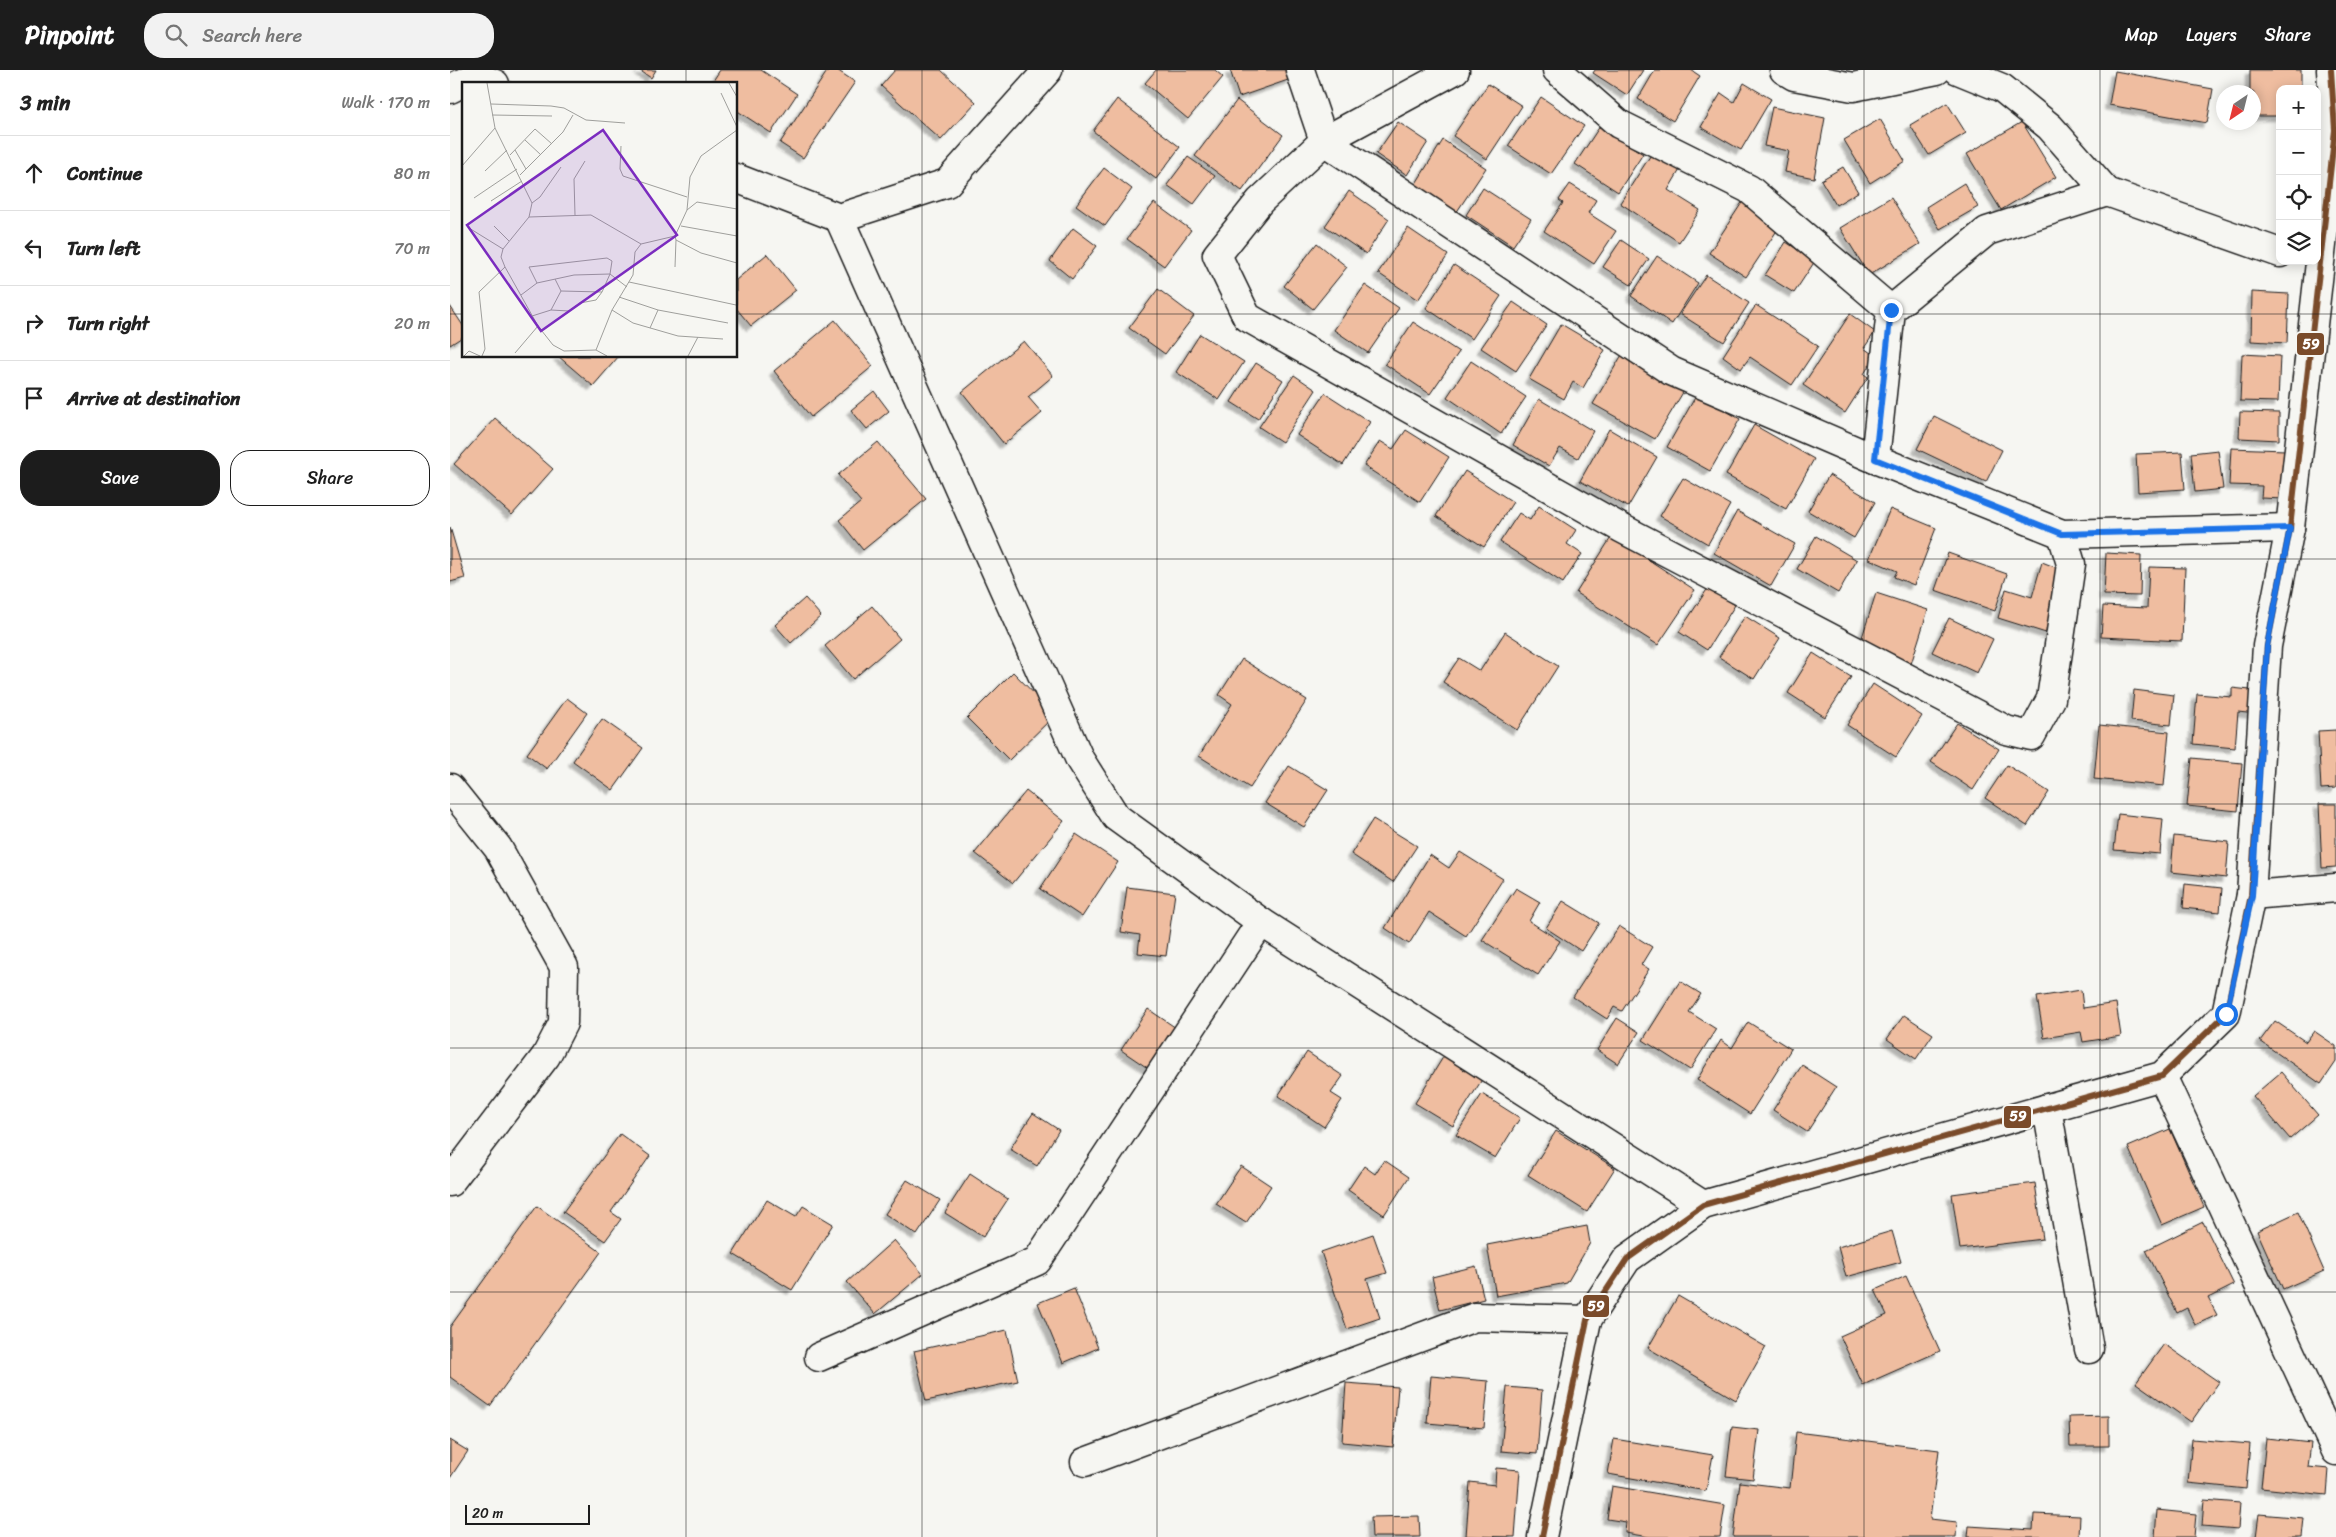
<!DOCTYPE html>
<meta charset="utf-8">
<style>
body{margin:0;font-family:Sriracha,sans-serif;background:#f2f2f2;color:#222}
.controls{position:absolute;right:15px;top:15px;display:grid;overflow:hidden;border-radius:10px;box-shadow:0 2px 12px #0003}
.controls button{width:45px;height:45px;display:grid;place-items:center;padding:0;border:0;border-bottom:1px solid #e0e0e0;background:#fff;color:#222;font:25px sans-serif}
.compass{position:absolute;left:1766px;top:15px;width:45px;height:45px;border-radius:50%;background:#fff;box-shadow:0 2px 12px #0003;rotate:215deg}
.scale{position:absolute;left:15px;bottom:12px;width:125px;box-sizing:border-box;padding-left:5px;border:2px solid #1c1c1c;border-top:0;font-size:14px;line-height:18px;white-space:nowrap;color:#1c1c1c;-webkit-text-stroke:4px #f6f6f2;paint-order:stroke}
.stop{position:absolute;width:15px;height:15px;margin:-11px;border:4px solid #1a73e8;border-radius:50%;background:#fff}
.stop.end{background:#1a73e8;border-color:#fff;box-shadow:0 1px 5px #0008}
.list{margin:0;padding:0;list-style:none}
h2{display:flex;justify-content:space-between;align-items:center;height:65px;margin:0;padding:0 20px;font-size:21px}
h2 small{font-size:16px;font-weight:400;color:#767676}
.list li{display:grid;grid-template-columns:32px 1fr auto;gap:15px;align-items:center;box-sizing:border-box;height:75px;padding:0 20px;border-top:1px solid #e0e0e0}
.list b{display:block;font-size:19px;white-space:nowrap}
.list em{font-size:16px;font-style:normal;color:#767676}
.actions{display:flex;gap:10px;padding:15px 20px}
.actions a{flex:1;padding:11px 0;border:1px solid #1c1c1c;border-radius:20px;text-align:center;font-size:18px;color:#1c1c1c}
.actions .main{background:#1c1c1c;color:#fff}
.icon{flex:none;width:28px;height:28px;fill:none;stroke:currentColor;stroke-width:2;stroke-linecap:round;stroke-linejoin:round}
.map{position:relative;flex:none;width:1886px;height:1467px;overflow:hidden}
header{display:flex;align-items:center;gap:30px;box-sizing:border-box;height:70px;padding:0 25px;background:#1c1c1c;color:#fff}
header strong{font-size:24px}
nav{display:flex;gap:28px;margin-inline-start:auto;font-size:18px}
.search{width:350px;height:45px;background:#f2f2f2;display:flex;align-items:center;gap:12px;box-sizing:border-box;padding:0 18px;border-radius:20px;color:#767676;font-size:19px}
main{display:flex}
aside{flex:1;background:#fff}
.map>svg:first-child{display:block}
</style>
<header>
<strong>Pinpoint</strong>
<div class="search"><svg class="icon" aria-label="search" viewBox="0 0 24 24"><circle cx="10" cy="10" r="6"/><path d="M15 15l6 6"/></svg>Search here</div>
<nav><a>Map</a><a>Layers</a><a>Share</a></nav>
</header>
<main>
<aside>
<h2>3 min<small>Walk · 170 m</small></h2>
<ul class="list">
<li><svg class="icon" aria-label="ahead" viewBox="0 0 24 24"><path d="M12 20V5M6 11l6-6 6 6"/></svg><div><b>Continue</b></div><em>80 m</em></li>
<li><svg class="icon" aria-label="left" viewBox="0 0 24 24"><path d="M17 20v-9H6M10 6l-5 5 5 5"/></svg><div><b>Turn left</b></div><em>70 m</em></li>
<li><svg class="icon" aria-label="right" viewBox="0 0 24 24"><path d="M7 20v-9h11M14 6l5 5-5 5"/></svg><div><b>Turn right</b></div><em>20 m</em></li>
<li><svg class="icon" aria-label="arrive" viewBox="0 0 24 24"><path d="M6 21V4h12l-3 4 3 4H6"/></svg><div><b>Arrive at destination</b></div></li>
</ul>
<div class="actions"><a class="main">Save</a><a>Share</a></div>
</aside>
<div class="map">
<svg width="1886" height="1467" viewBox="0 0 1886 1467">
<defs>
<filter id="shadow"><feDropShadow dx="-4.5" dy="4.5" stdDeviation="1" flood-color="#0004"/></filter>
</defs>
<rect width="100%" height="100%" fill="#f6f6f2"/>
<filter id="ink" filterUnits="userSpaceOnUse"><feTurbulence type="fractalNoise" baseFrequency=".02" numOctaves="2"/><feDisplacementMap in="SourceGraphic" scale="10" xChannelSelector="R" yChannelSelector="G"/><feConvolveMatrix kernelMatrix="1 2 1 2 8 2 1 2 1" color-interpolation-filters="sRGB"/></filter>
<g filter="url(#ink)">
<g fill="#efbda0" stroke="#1c1c1c" filter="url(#shadow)">
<polygon points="189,0 206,0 201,8"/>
<polygon points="270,0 311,0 347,24 321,63 286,40 286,14 261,14"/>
<polygon points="378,0 387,0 405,12 353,88 330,73"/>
<polygon points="445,0 491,0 526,32 491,70 431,16"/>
<polygon points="706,0 765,0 773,7 738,49 695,13"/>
<polygon points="780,0 838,0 841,9 789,27"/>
<polygon points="1145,0 1193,0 1177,25 1143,3"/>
<polygon points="1205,0 1241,0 1250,6 1223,51 1188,29"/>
<polygon points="1800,0 1851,0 1851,19 1830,19 1830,46 1804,46 1804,22 1800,22"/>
<polygon points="1665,1 1763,19 1757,53 1659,35"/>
<polygon points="1294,13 1321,29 1291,80 1251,57 1271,23 1284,32"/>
<polygon points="1038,14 1072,36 1037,89 1003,66"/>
<polygon points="1091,27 1134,56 1101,104 1058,76"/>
<polygon points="667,29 730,77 706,109 643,61"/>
<polygon points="787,30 833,65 792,121 745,86"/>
<polygon points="1497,33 1516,63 1479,85 1460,55"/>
<polygon points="1322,37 1375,48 1364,108 1335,102 1339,81 1314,76"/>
<polygon points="1430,49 1455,91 1420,113 1394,70"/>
<polygon points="948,52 978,72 957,105 926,84"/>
<polygon points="1572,52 1606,107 1551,140 1517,84"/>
<polygon points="1150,56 1193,84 1168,122 1125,94"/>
<polygon points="993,70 1036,98 1006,143 965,115"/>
<polygon points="1204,80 1231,98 1218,120 1250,140 1229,172 1170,133"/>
<polygon points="738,87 765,106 744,134 717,115"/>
<polygon points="1393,97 1408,122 1386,135 1371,110"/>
<polygon points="654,98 682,119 655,156 626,135"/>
<polygon points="1514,113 1528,137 1490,159 1476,137"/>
<polygon points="1120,114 1146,130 1138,143 1166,161 1144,194 1094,161 1113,133 1109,130"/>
<polygon points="1033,118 1081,149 1063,176 1016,145"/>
<polygon points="899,121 939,149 916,184 875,156"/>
<polygon points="1441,127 1470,174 1419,205 1390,158"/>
<polygon points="1295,128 1332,153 1296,207 1259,183"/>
<polygon points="704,133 741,160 714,196 677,169"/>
<polygon points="623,158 647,176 622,209 600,191"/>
<polygon points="958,158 998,185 968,230 928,203"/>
<polygon points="1171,170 1199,189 1181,215 1153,197"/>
<polygon points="1336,172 1365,191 1344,223 1315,205"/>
<polygon points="867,173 897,197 863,239 834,216"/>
<polygon points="317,184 346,220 301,256 286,238 286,210"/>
<polygon points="1207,186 1248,213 1222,254 1181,226"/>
<polygon points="1004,195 1051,226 1022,269 976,238"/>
<polygon points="1256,205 1299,233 1274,272 1230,244"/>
<polygon points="915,215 949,238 918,283 884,260"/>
<polygon points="708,219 744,246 715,284 679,258"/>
<polygon points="1802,222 1839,224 1837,273 1801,271"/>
<polygon points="1063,232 1097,255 1066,301 1031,278"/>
<polygon points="1306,235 1368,276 1342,315 1300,287 1291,299 1273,286"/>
<polygon points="0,236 14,257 14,266 0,275"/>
<polygon points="1400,244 1425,262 1414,278 1425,286 1414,304 1418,307 1395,343 1353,315"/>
<polygon points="385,250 423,296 361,347 324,301"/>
<polygon points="963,252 1009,282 980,324 935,294"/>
<polygon points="1111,254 1155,280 1133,318 1123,312 1114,329 1079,309"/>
<polygon points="750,264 794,292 769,330 726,302"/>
<polygon points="574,271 603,306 578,327 592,343 554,374 512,322"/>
<polygon points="1173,283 1235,319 1205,369 1143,334"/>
<polygon points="1792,284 1830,286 1828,332 1790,331"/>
<polygon points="108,286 169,286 143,316"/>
<polygon points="1021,291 1076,327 1051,364 997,327"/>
<polygon points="806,293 833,310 808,349 781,332"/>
<polygon points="844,305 866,320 832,372 809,357"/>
<polygon points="424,321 439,341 417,359 401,340"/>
<polygon points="875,323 920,352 893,395 847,365"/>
<polygon points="1247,324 1290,349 1260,401 1217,377"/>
<polygon points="1089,329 1143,361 1128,388 1110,378 1099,396 1063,375"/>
<polygon points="1790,342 1829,343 1829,370 1789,368"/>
<polygon points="1484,346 1552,380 1536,412 1467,379"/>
<polygon points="45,348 103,399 62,445 4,394"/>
<polygon points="1304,355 1364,389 1336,439 1276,405"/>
<polygon points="1159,359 1207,387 1178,437 1130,411"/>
<polygon points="956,360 999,387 970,432 914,396 930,371 943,379"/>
<polygon points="428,372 476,429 413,480 389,450 411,432 388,405"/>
<polygon points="1781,378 1835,380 1834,429 1811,428 1812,416 1779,415"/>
<polygon points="1768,380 1773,419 1745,422 1741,383"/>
<polygon points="1732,382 1735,419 1688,422 1686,384"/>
<polygon points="1015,401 1063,432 1034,477 986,446"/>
<polygon points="1379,405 1425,432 1404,468 1358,441"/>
<polygon points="1233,408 1280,435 1258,474 1210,446"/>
<polygon points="1089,436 1126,460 1117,474 1132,484 1113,513 1050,472 1069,443 1080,450"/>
<polygon points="1440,439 1486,458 1464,515 1444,507 1447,501 1419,489"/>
<polygon points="1287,441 1345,474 1321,516 1264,483"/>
<polygon points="0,457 15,508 0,512"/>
<polygon points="1162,466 1245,520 1208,575 1126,523"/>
<polygon points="1366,466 1407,490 1388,523 1347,499"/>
<polygon points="1498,483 1557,504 1545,541 1485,520"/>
<polygon points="1656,483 1691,485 1690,526 1654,525"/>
<polygon points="1592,492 1615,501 1599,564 1548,548 1556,519 1582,527"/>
<polygon points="1699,497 1735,498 1732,571 1651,567 1653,536 1697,538"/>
<polygon points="1258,518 1285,535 1257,580 1229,562"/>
<polygon points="1426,523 1478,540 1461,594 1409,577"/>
<polygon points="355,528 371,546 341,573 325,555"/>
<polygon points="422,536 450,569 403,609 375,576"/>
<polygon points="1295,546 1330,568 1304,609 1269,587"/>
<polygon points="1499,548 1543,569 1527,603 1482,582"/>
<polygon points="1055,562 1108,596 1067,660 993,612 1009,588 1030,601"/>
<polygon points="1363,583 1401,607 1375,647 1338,623"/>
<polygon points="792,589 857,630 800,718 749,686 782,634 769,625"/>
<polygon points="563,602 605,645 559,690 517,648"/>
<polygon points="1423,614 1472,646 1446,687 1397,655"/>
<polygon points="1782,618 1809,621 1806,644 1788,642 1785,678 1743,674 1747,624 1782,627"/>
<polygon points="1684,620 1724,625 1721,655 1681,651"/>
<polygon points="117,628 137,643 97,699 77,684"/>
<polygon points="152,649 193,678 163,720 123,691"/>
<polygon points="1507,653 1549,679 1523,720 1481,692"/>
<polygon points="1649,655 1719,662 1714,716 1644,709"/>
<polygon points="1886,660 1886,718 1871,719 1868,661"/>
<polygon points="1742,688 1792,693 1788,741 1737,736"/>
<polygon points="1557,695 1599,722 1577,756 1535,728"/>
<polygon points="839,696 878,720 854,757 815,733"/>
<polygon points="576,721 614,751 563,813 525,783"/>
<polygon points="1869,734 1886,734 1886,797 1872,798"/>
<polygon points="1668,744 1713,749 1710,784 1664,780"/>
<polygon points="923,749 967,776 943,812 901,784"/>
<polygon points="626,764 668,792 632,847 590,819"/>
<polygon points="1724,766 1779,772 1776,808 1721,802"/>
<polygon points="1010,782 1053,809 1016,866 979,842 959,874 935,858 980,785 999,798"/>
<polygon points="1735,814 1772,818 1770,842 1733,838"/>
<polygon points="677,817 725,823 716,886 688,883 690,865 671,862"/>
<polygon points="1066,818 1090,832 1079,851 1110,871 1088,905 1032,870"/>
<polygon points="1113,831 1149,853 1131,881 1096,858"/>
<polygon points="1169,856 1202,877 1191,895 1199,899 1172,941 1164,937 1157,949 1123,927"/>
<polygon points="1230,911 1251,924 1239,942 1266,959 1240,1000 1193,970"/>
<polygon points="1631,920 1633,938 1666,933 1671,966 1633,972 1631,962 1594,968 1587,927"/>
<polygon points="698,939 732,962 705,1003 671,980"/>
<polygon points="1454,945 1483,964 1466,989 1437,969"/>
<polygon points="1167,948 1189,962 1168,994 1147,980"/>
<polygon points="1825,951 1856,972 1864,961 1886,976 1886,992 1871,1014 1810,971"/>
<polygon points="1298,952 1341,979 1300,1044 1247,1010 1271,970 1282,978"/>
<polygon points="857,982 893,1006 881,1023 892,1030 874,1057 828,1026"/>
<polygon points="995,984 1033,1008 1003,1056 965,1033"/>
<polygon points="1352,995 1386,1017 1357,1062 1323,1040"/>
<polygon points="1831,1002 1868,1045 1840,1069 1803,1026"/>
<polygon points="1032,1024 1070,1048 1045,1088 1006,1065"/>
<polygon points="583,1043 609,1060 587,1096 560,1079"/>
<polygon points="1720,1059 1754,1137 1712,1155 1678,1077"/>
<polygon points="1106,1061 1165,1098 1137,1142 1078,1105"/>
<polygon points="170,1064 200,1086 161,1142 171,1149 155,1171 113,1142"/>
<polygon points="934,1090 959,1107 934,1145 898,1120 914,1096 925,1104"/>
<polygon points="791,1096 821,1116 796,1153 766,1134"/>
<polygon points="520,1104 558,1129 533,1167 495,1143"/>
<polygon points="457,1110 490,1130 467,1165 435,1144"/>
<polygon points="1585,1113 1593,1169 1510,1179 1502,1124"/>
<polygon points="317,1130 346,1147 353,1136 383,1154 342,1220 283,1184"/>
<polygon points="87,1136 151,1182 40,1336 0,1307 0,1257"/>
<polygon points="1848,1142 1874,1201 1833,1219 1807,1161"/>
<polygon points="1753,1152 1784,1215 1758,1228 1767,1245 1745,1255 1737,1238 1727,1243 1696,1180"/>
<polygon points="1137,1156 1140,1173 1117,1213 1046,1226 1037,1175"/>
<polygon points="1442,1161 1451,1192 1396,1207 1388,1177"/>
<polygon points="923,1164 937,1203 917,1209 930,1248 897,1259 871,1182"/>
<polygon points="444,1170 473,1204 425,1244 397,1212"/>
<polygon points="1026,1196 1034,1229 990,1240 982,1207"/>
<polygon points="1456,1206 1490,1281 1413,1315 1390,1266 1437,1245 1425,1220"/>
<polygon points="624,1218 648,1278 613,1293 588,1233"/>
<polygon points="1228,1226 1316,1277 1286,1330 1198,1278"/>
<polygon points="557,1260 568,1311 476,1331 464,1281"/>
<polygon points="1714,1274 1769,1312 1741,1352 1686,1313"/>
<polygon points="981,1306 1038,1311 1034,1358 977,1353"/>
<polygon points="896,1313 948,1317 943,1377 892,1372"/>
<polygon points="1057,1317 1092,1320 1087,1384 1051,1381"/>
<polygon points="1659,1346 1659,1376 1620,1376 1619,1347"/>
<polygon points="1282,1357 1309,1360 1303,1409 1276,1406"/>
<polygon points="1346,1362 1489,1380 1480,1449 1507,1452 1506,1467 1283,1467 1290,1412 1340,1418"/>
<polygon points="1816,1368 1861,1373 1858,1397 1879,1399 1877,1425 1811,1418"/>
<polygon points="1164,1369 1263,1385 1256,1421 1158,1404"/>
<polygon points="1742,1369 1800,1374 1796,1419 1738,1413"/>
<polygon points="0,1370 18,1381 0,1408"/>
<polygon points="1046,1398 1070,1400 1065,1467 1016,1466 1020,1412 1045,1415"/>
<polygon points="1162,1416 1275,1435 1270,1467 1199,1467 1175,1463 1176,1452 1157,1449"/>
<polygon points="1754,1430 1790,1433 1788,1459 1752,1456"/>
<polygon points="1707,1440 1746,1444 1744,1467 1705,1467"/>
<polygon points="1584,1444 1630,1446 1629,1467 1518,1467 1519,1456 1583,1460"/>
<polygon points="1809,1444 1854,1448 1852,1467 1806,1467"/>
<polygon points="969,1446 970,1467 922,1467 921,1447"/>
</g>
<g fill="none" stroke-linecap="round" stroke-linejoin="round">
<defs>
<g id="street">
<polyline points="850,0 874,71 1221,301 1425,389 1612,464 1840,458"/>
<polyline points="1005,0 874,71 810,131 767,185 797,247 1171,458 1556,660 1581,666 1601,629 1621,494 1612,464"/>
<polyline points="1107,0 1169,54 1299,119 1441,240 1425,389"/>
<polyline points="1334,0 1344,6 1403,17 1487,0"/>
<polyline points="1508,0 1552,18 1600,57 1657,122"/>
<polyline points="389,148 630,690 666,747 811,852 1253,1135"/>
<polyline points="1441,240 1537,161 1657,122 1830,183"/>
<polyline points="0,718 48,778 114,897 113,953 96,986 0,1112"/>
<polyline points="1712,1006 1886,1381"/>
<polyline points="1597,1038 1639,1279"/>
<polyline points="369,1287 587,1191 811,852"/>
<polyline points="635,1392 1025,1247 1137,1250"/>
</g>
<g id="secondary">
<polyline points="0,19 26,6 45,14"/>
<polyline points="286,108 389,148 497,113 598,0"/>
<polyline points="1801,825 1886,818"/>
<polyline points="1092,1467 1137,1250 1177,1189 1253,1135 1712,1006 1776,944 1801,825 1817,576 1840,458 1885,60 1881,0"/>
</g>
</defs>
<use href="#street" stroke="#1c1c1c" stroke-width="31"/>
<use href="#secondary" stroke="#1c1c1c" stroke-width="31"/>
<use href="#street" stroke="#f6f6f2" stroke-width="28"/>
<use href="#secondary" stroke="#f6f6f2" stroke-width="28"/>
<defs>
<polyline id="bus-1" points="1092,1467 1137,1250 1177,1189 1253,1135 1712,1006 1776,944 1801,825 1817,576 1840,458 1885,60 1881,0"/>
</defs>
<use href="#bus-1" stroke="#f6f6f2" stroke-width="10"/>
<use href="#bus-1" stroke="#7a4b2a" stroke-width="6"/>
</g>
</g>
<g fill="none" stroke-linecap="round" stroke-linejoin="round" filter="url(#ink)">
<polyline stroke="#1a73e8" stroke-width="6" points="1441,240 1425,389 1612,464 1840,458 1817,576 1802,825 1776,944"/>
</g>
<path fill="none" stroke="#1c1c1c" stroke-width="1" stroke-opacity="0.55" d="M236,0V14M472,0V1467M707,0V1467M943,0V1467M1179,0V1467M1414,0V1467M1650,0V1467M0,244H14M286,244H1886M236,286V1467M0,489H1886M0,734H1886M0,978H1886M0,1222H1886"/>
<g transform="translate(12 12)">
<rect width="275" height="275" fill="#f6f6f2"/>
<path fill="none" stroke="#9f9f9c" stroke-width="1" d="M25,1L33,46L70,121L67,135L41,167L39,175L43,185L76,244L91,263L102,269L134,268L145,274M267,1L275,15M259,11L275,45M29,22L89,24L102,26L124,38L163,41M30,33L90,34M63,58L79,73M159,64L158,87L161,94L225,115M53,68L64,87M48,73L73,47L90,62M0,84L33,46M23,89L45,68M58,93L101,50L111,33M12,116L55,87M29,119L60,99M70,121L78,115L99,85M225,128L235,120L275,127M113,133L112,97L123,79M67,135L129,133L179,162M32,144L47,159M219,144L275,154M7,146L41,167M213,154L214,158L239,171L275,181M213,185L214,158M167,200L274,223M75,201L67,185L145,176L150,179L148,192L140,210L99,209L93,197M59,213L75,201L112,193L148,192L165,205M157,215L196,228L266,241M89,228L107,229L118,221L134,218L140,210M150,228L171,241L216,254L261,257M70,234L89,228L99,209M188,246L196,228M134,268L150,228L171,193L173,170L179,162L213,154L225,128L228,95L239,74L275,48M53,271L76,244M2,274L7,269L18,274M20,274L23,267L17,210L43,185M226,274L236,255"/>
<path fill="#7b2cbf" fill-opacity="0.15" stroke="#7b2cbf" stroke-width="2.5" d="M141,48L215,153L79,249L5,143Z"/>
<rect width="275" height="275" fill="none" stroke="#1c1c1c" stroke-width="2.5"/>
</g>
<g stroke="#f6f6f2" stroke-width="2">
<rect x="1846" y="262" width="29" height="24" rx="5" fill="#7a4b2a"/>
<rect x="1553" y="1035" width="29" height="24" rx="5" fill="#7a4b2a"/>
<rect x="1132" y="1224" width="28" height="24" rx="5" fill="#7a4b2a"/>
</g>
<g font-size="14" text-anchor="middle" font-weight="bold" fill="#fff">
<text x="1861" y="279">59</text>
<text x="1568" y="1051">59</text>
<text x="1146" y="1241">59</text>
</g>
</svg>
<div class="controls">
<button>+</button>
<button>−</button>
<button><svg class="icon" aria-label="locate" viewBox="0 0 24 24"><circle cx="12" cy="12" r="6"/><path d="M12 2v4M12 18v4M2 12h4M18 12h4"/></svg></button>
<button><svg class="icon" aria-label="layers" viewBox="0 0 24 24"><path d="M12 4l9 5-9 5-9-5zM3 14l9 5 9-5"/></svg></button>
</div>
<svg class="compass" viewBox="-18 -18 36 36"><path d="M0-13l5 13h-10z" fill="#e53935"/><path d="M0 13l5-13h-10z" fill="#767676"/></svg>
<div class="scale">20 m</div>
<div class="stop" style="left:1776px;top:944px"></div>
<div class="stop end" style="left:1441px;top:240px"></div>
</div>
</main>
